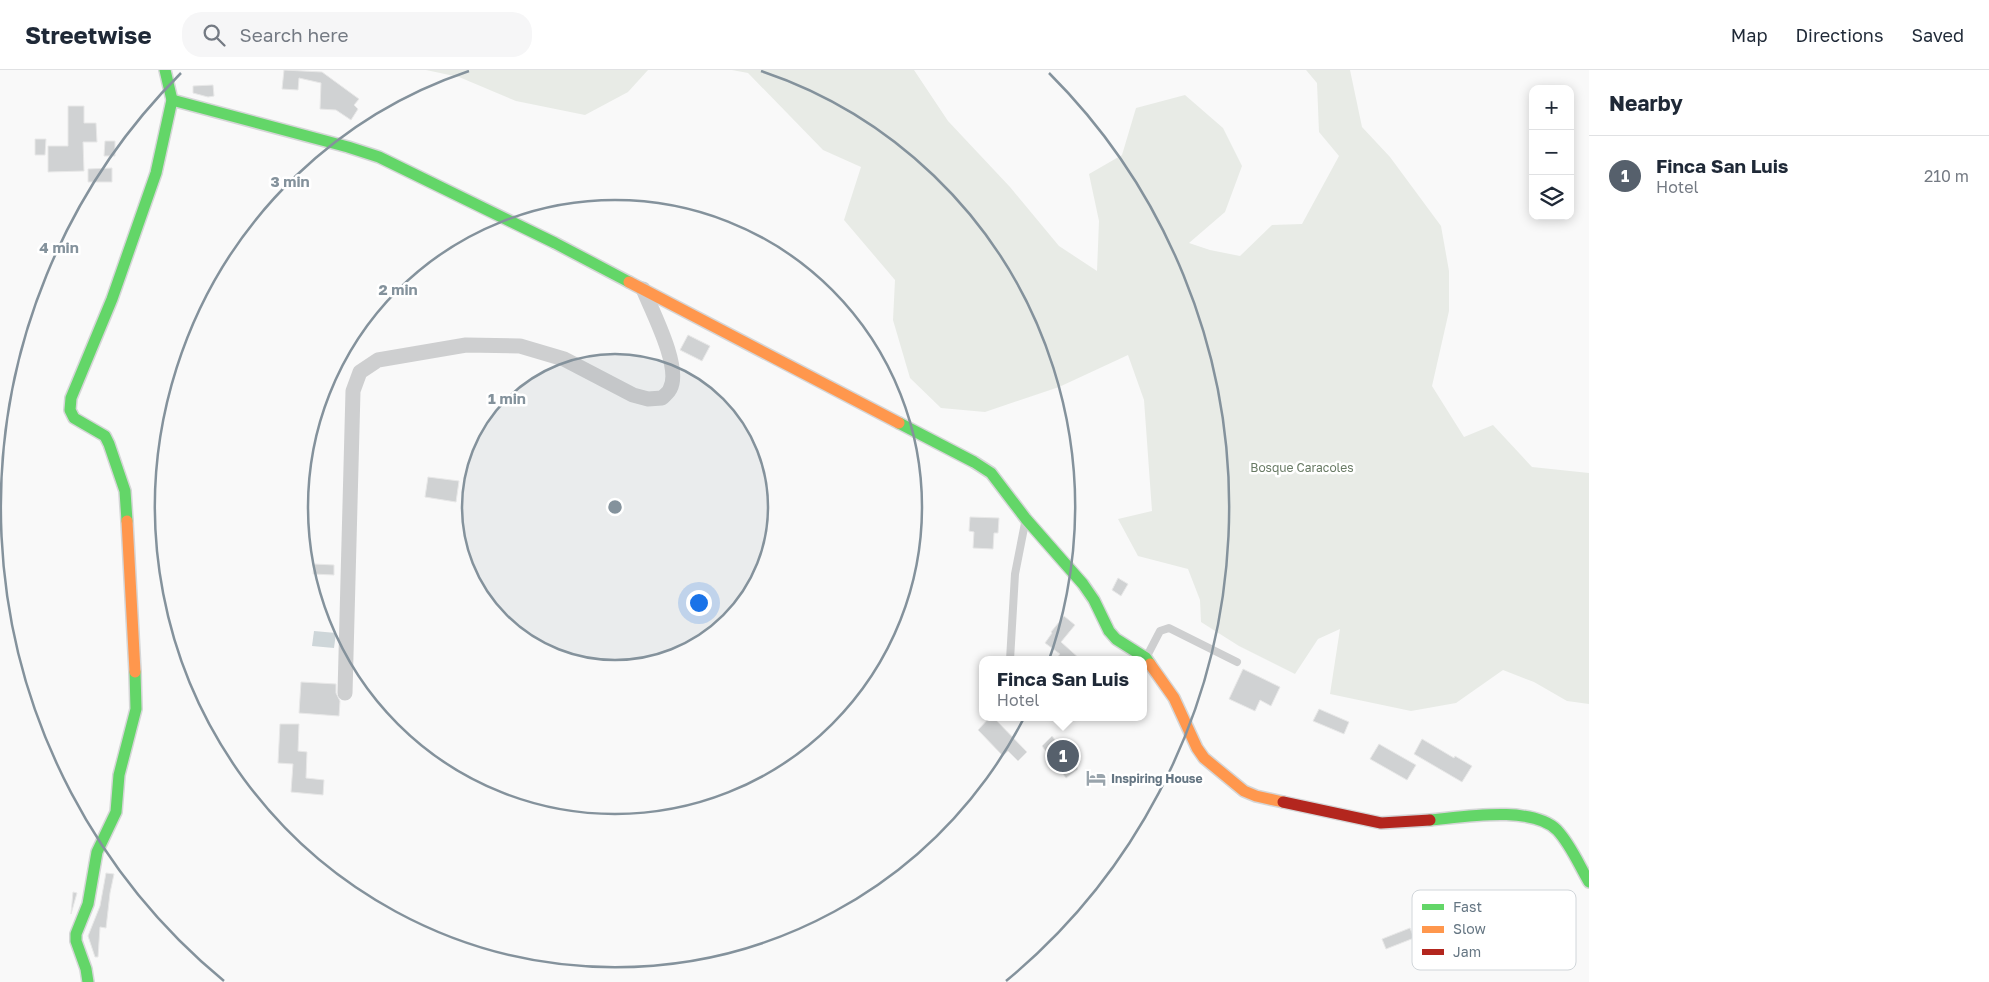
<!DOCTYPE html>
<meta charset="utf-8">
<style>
body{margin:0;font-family:"Golos Text",sans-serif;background:#f6f6f7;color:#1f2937}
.controls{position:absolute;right:15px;top:15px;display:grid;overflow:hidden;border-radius:10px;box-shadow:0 2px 12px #0003}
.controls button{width:45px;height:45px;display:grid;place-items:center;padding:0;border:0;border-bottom:1px solid #e0e1e3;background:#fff;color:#1f2937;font:25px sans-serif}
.you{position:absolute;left:698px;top:532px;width:18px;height:18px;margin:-12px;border:4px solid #fff;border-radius:50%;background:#1a73e8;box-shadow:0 0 0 8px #1a73e833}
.badge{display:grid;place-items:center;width:32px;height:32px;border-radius:50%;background:#56606c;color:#fff;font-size:16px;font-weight:700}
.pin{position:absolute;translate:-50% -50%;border:2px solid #fff;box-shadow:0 1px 5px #0006}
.popup{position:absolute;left:979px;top:586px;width:168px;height:65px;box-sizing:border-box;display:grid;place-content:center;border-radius:10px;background:#fff;filter:drop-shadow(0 1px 4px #0005);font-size:16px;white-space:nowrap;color:#747a83}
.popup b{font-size:19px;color:#1f2937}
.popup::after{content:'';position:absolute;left:50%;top:100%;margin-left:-10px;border:10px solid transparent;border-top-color:#fff}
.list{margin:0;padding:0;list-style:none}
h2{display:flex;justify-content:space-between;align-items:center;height:65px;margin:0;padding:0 20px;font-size:21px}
h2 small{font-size:16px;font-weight:400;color:#747a83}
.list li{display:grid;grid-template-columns:32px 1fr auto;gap:15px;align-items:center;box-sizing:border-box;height:80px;padding:0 20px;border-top:1px solid #e0e1e3}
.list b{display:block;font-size:19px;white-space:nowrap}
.list p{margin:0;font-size:16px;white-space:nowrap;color:#747a83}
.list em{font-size:16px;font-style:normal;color:#747a83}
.icon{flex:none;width:28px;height:28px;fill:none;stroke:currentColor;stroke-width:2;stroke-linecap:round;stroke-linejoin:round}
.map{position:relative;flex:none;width:1589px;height:912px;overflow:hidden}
header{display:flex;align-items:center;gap:30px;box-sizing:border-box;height:70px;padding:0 25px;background:#fff;border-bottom:1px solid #e0e1e3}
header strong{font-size:24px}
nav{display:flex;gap:28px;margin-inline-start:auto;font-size:18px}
.search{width:350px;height:45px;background:#f6f6f7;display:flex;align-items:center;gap:12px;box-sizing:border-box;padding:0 18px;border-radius:20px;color:#747a83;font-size:19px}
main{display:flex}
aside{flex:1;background:#fff}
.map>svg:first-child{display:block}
</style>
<header>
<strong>Streetwise</strong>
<div class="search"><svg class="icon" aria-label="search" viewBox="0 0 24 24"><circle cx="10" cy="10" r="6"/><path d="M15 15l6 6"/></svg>Search here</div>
<nav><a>Map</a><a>Directions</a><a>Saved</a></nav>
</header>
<main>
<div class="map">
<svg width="1589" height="912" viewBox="0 0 1589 912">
<rect width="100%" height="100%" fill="#f9f9f9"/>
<g fill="#e8ebe6">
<polygon points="426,0 648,0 628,22 585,45 516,31 459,7"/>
<polygon points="732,0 914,0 948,51 1010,117 1059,176 1097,201 1099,151 1089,104 1122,85 1136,38 1185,25 1223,58 1242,96 1225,142 1189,173 1210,180 1240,186 1272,155 1302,154 1339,86 1319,62 1317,13 1306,0 1350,0 1362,57 1390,87 1441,156 1449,201 1449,241 1432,316 1464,367 1493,355 1532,397 1589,403 1589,634 1567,631 1534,612 1503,600 1456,633 1411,641 1330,624 1340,559 1318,569 1295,604 1239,576 1201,552 1200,530 1188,499 1138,486 1118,449 1152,441 1144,330 1128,285 1059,317 985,342 941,338 910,308 893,250 895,210 844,150 861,97 823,80 748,3"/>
</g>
<polygon fill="#ced6d9" points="314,561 336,563 334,578 312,576"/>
<g fill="#d0d2d3" stroke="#e8e8e8">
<polygon points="284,0 322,2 359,29 354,35 358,39 351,50 336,40 320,39 321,13 299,8 298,20 282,19"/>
<polygon points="213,15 214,26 208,27 193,23 193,16"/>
<polygon points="68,36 84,36 84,53 96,53 97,72 83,72 84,101 48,102 48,76 68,76"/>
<polygon points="35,69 46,69 45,85 35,85"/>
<polygon points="105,71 115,71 115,86 104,86"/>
<polygon points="112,98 112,112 88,112 88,99"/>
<polygon points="688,265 710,276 702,291 680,280"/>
<polygon points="428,407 459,411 456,432 425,427"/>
<polygon points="970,447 999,448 998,463 994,463 993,479 973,478 974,462 969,461"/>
<polygon points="314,494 334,495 334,505 313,504"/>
<polygon points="1118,508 1128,514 1121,526 1112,520"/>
<polygon points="1064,546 1075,555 1061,572 1081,590 1055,590 1060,584 1045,573 1052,563 1051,562"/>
<polygon points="1243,599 1280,617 1271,636 1260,630 1255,641 1229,629"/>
<polygon points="301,612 336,614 336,623 340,631 339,646 299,643"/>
<polygon points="1319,639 1349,652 1344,664 1313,651"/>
<polygon points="990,647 993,647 1027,682 1018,691 1008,681 1003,686 978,660"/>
<polygon points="280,654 299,654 298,681 307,682 306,708 324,710 323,725 291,722 293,694 278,693"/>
<polygon points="1052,666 1058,674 1060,672 1078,699 1066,708 1042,676"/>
<polygon points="1422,669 1454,688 1455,686 1472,696 1462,712 1414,684"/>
<polygon points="1379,674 1416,695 1407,710 1370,689"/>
<polygon points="106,803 114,804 110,823 106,858 100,857 98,887 95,887 88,866 100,836"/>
<polygon points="73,822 77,823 71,844"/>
<polygon points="1410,858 1414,868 1386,879 1382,869"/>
</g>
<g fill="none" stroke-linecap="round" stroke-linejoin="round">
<defs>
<g id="fast">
<polyline points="172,30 348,77 379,87 555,173 629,212"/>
<polyline points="899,353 974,392 991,403 1026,449 1083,514 1094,530 1109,561 1116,569 1146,588 1150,594"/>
<polyline points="127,451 125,421 109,374 105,366 74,348 70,340 71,328 112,229 156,103 172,30 165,0"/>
<path d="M1430,750C1463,747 1532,735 1557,760C1571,775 1579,795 1589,812"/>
<polyline points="88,912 86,899 76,871 76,864 88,834 97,782 116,742 119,705 136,639 135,602"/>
</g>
<g id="slow">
<polyline points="629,212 899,353"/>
<polyline points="127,451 135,602"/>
<polyline points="1150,594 1174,628 1197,678 1204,688 1244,721 1256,726 1283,732"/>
</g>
<polyline id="jam" points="1283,732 1381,753 1430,750"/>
</defs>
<use href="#fast" stroke="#d5d6d7" stroke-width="14"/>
<use href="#slow" stroke="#d5d6d7" stroke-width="14"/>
<use href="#jam" stroke="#d5d6d7" stroke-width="14"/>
<g stroke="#cecfd0" stroke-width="8">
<polyline points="1147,586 1160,561 1169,558 1237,592"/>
<polyline points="1010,590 1015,504 1025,453"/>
</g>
<path stroke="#cecfd0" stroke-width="15" d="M345,623L353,321L360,302L378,290L466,275L520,276L564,289L633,325L648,329L662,328C665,325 669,322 670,319C682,298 652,241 643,219"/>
<use href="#fast" stroke="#63d668" stroke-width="11"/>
<use href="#slow" stroke="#ff974d" stroke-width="11"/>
<use href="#jam" stroke="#b3261e" stroke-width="11"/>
</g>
<circle cx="615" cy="437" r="153" fill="#84929c" fill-opacity=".12"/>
<g fill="none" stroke="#84929c" stroke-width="2.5">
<circle cx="615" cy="437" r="153"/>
<circle cx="615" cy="437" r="307"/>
<path d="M761 1A460 460 0 1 1 469 1"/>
<path d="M224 911A614 614 0 0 1 181 3M1049 3A614 614 0 0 1 1006 911"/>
</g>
<defs>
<symbol id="hotel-bare" viewBox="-9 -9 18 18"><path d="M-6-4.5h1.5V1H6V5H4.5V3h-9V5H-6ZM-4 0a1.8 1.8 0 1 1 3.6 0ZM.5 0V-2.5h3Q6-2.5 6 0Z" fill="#99a4ac" stroke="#fff" stroke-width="2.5" paint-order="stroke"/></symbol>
</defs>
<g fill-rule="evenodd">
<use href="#hotel-bare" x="1082" y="694" width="28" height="28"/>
</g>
<g text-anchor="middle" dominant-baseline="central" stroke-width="5" stroke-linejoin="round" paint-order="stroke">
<g font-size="12" fill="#687a64" stroke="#fff">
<text x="1302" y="397">Bosque Caracoles</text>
</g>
<g font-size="12" font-weight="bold" fill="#657683" stroke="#fff" text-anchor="start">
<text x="1111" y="708">Inspiring House</text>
</g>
</g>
<rect x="1412" y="820" width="164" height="80" rx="8" fill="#fff" stroke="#d1d6da" stroke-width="1"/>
<rect x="1422" y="834" width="22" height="6" fill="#63d668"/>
<rect x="1422" y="856" width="22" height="7" fill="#ff974d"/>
<rect x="1422" y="879" width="22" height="6" fill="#b3261e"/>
<g font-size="14" fill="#657683">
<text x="1453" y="842">Fast</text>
<text x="1453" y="864">Slow</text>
<text x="1453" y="887">Jam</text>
</g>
<circle cx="615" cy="437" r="8" fill="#84929c" stroke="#fff" stroke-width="2.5"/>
<g font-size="15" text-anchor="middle" font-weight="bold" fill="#84929c" stroke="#fff" stroke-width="5" stroke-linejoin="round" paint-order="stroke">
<text x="290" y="117">3 min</text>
<text x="59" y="183">4 min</text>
<text x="398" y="225">2 min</text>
<text x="507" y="334">1 min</text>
</g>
</svg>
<div class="controls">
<button>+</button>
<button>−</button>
<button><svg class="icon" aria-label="layers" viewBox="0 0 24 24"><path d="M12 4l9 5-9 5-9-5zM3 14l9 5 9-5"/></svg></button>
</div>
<div class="you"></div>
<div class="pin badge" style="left:1063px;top:686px">1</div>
<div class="popup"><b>Finca San Luis</b>Hotel</div>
</div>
<aside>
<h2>Nearby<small></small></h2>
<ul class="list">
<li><span class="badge">1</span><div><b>Finca San Luis</b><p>Hotel</p></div><em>210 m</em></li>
</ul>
</aside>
</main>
